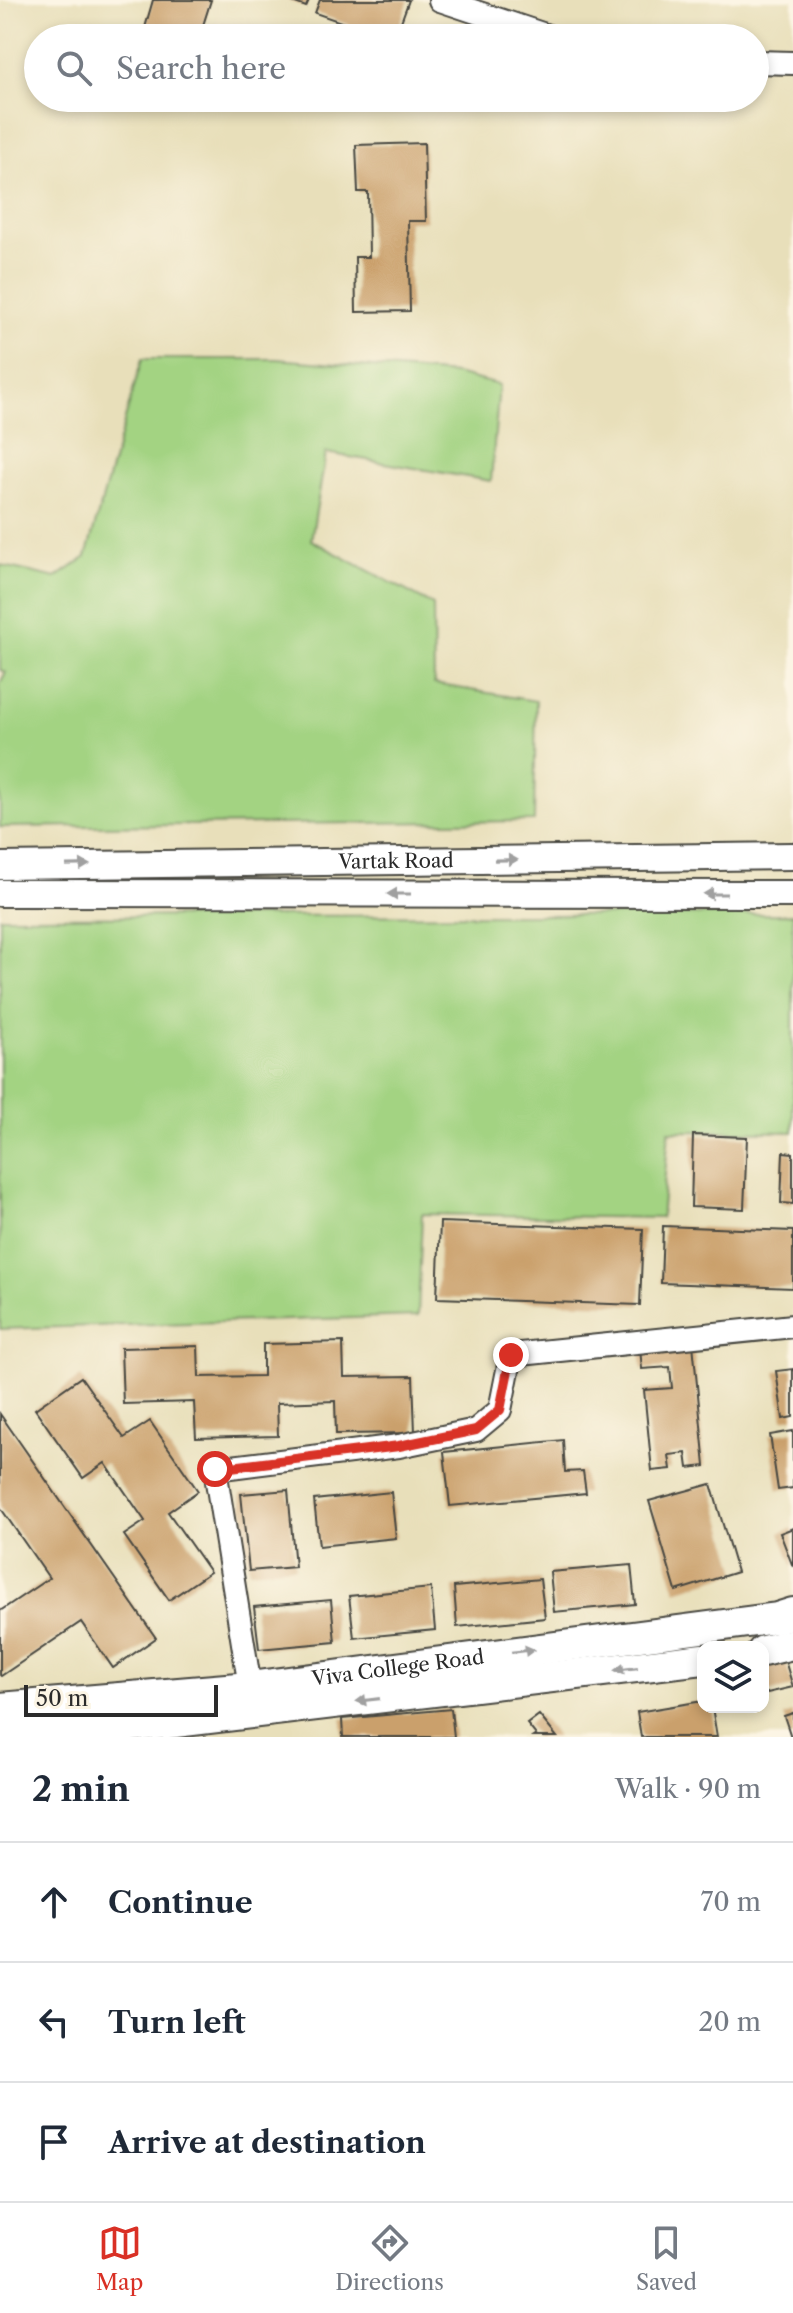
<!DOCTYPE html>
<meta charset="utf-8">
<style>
body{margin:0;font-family:"Libre Caslon Text",serif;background:#f2f2f3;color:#1f2937}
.controls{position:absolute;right:24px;bottom:24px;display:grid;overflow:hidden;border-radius:16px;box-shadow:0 4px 12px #0003}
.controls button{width:72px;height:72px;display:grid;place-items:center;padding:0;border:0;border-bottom:2px solid #e0e1e3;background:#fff;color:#1f2937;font:40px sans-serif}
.scale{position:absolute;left:24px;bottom:20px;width:194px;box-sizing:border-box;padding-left:8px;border:4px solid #2b2b2b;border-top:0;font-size:22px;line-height:28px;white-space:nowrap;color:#2b2b2b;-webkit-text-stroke:6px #fcf5e5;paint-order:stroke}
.stop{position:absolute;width:24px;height:24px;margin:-18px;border:6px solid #d93025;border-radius:50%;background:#fff}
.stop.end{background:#d93025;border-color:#fff;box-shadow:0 2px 8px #0008}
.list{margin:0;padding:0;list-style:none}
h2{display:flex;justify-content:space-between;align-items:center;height:104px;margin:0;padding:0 32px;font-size:34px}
h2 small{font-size:26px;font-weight:400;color:#747a83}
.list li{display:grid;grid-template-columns:52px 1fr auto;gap:24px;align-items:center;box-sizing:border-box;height:120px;padding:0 32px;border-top:2px solid #e0e1e3}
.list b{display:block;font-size:30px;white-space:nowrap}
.list em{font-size:26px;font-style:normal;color:#747a83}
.icon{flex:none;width:44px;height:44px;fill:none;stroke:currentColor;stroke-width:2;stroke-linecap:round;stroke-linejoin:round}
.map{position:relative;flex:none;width:793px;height:1737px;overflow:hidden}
.search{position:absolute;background:#fff;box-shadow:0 4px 12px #0003;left:24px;right:24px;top:24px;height:88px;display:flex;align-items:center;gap:20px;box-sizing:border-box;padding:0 28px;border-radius:44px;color:#747a83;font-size:30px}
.sheet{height:464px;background:#fff}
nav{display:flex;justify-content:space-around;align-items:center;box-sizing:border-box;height:112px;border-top:2px solid #e0e1e3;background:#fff;font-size:22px;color:#747a83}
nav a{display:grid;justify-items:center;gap:4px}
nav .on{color:#d93025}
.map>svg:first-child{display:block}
</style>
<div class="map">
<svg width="793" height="1737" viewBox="0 0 793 1737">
<rect width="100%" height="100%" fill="#fcf5e5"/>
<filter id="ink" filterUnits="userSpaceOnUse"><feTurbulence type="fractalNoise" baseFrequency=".0125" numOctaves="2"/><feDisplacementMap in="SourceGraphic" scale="16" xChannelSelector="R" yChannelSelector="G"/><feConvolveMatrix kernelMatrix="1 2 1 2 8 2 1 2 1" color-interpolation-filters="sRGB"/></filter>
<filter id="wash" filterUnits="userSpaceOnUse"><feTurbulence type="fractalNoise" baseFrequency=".006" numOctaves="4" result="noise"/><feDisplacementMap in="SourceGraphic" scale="32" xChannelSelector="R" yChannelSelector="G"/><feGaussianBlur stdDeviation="1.8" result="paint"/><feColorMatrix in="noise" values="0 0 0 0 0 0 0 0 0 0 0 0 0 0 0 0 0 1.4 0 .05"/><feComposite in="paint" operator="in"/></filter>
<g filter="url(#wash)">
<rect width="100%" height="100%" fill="#e8dfba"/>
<g fill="#a3d382" stroke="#677f56" stroke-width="2">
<polygon points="142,359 277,359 455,374 499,385 491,481 326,453 311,540 433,605 434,684 536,701 534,821 0,827 0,683 6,672 0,670 0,565 56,578 86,557"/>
<polygon points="793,914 793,1132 669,1131 661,1218 422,1214 418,1316 0,1329 0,917"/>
</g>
<g id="blocks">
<g fill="#caa06c">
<polygon points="153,0 211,0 199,38 142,38"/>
<polygon points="287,0 309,0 306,7"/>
<polygon points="320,0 409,0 395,38 387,38 315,13"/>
<polygon points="424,143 426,221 408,221 410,311 356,312 355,257 369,257 368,192 358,192 356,145"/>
<polygon points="693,1135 747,1137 744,1209 691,1207"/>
<polygon points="783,1152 793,1153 793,1204 781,1203"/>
<polygon points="440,1222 643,1229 640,1305 437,1298"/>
<polygon points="663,1226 793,1231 793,1288 661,1283"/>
<polygon points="343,1342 344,1377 413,1376 415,1433 336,1434 335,1401 277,1403 278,1436 196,1438 194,1402 123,1404 121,1348 198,1346 199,1377 263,1376 263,1344"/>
<polygon points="693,1344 705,1466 688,1468 686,1453 669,1455 671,1469 652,1471 644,1390 672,1388 670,1367 642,1369 640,1349"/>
<polygon points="793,1369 793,1417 783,1419 776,1371"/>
<polygon points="81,1377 124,1438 150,1421 198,1491 168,1512 210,1572 169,1600 124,1535 145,1521 105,1463 83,1478 35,1409"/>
<polygon points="0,1414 156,1638 113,1668 81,1622 1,1676 0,1675 0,1611 49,1578 0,1507"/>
<polygon points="793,1431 793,1488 778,1490 770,1435"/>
<polygon points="563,1440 565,1472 583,1471 586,1493 450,1506 444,1452"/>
<polygon points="711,1484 737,1572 676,1591 649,1501"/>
<polygon points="288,1490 295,1567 249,1571 241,1494"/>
<polygon points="391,1492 396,1538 319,1546 314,1500"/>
<polygon points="793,1528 793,1567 780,1533"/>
<polygon points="631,1565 635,1604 554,1612 550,1572"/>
<polygon points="540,1579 545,1618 457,1627 454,1587"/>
<polygon points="431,1588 435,1630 354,1638 349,1596"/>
<polygon points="331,1600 335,1642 259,1649 254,1607"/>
<polygon points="784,1657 793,1687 763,1694 763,1662"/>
<polygon points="703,1701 703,1707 712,1707 717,1737 641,1737 637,1712"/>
<polygon points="451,1709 454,1737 343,1737 342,1719"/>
<polygon points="793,1713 793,1737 791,1737 784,1716"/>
<polygon points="539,1715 557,1737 533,1737 536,1735 527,1724"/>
</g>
</g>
</g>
<g filter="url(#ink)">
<use href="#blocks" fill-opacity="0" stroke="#474640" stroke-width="2"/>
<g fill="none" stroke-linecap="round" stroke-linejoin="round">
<defs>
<g id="minor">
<polyline points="440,0 554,38"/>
<polyline points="755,62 793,63"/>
<polyline points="250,1687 215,1469 399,1446 476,1430 500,1410 511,1355 793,1326"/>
</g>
<g id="tertiary">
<path id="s1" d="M0,866L793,856"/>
<polyline points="0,893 793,894"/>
</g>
<g id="secondary">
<polyline points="763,1651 793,1644"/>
<path id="s2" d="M0,1708L250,1687L777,1618L793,1613"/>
<polyline points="0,1737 167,1723 703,1659"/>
</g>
</defs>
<use href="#minor" stroke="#474640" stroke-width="26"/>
<use href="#tertiary" stroke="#474640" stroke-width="30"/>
<use href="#secondary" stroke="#474640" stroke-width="34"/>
<use href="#minor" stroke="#fff" stroke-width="22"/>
<use href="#tertiary" stroke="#fff" stroke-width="26"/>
<use href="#secondary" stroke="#fff" stroke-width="30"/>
</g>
<defs><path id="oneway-solid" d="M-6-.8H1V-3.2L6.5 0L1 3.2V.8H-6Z" transform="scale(2)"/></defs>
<g fill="#a0a0a0">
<use href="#oneway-solid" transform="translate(506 860) rotate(-1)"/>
<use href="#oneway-solid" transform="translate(78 865) rotate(-1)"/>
<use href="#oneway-solid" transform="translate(399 894) rotate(-180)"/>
<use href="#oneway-solid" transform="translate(715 894) rotate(180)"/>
<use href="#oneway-solid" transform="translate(523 1651) rotate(-7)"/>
<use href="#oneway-solid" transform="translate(626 1669) rotate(173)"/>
<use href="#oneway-solid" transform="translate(368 1700) rotate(173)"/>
</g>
</g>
<g fill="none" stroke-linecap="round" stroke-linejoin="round" filter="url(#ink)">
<polyline stroke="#d93025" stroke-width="10" points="215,1469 399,1446 476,1430 500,1410 511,1355"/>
</g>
<g text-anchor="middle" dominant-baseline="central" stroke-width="8" stroke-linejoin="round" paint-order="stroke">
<g font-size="20" fill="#2b2b2b" stroke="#fcf5e5">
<text stroke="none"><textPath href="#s1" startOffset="396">Vartak Road</textPath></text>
<text stroke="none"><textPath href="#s2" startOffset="400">Viva College Road</textPath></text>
</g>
</g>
</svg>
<div class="controls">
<button><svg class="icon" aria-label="layers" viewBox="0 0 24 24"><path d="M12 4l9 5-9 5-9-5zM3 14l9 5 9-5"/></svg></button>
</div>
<div class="scale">50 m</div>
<div class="stop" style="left:215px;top:1469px"></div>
<div class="stop end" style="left:511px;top:1355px"></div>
<div class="search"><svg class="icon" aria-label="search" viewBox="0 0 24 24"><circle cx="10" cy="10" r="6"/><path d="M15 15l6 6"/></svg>Search here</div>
</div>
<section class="sheet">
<h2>2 min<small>Walk · 90 m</small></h2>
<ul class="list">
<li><svg class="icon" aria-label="ahead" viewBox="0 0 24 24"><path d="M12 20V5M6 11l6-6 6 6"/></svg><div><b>Continue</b></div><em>70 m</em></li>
<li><svg class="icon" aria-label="left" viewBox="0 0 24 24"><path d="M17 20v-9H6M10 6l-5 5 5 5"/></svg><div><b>Turn left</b></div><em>20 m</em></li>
<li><svg class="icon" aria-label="arrive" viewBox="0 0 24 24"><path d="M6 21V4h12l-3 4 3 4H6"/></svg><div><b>Arrive at destination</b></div></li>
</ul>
</section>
<nav>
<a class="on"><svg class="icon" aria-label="map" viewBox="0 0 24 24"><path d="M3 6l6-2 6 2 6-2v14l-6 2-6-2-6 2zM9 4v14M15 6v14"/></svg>Map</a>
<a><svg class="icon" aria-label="directions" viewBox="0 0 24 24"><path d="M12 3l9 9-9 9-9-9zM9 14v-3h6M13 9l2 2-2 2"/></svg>Directions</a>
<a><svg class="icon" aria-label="saved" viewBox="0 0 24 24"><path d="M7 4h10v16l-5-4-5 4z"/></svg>Saved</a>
</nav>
